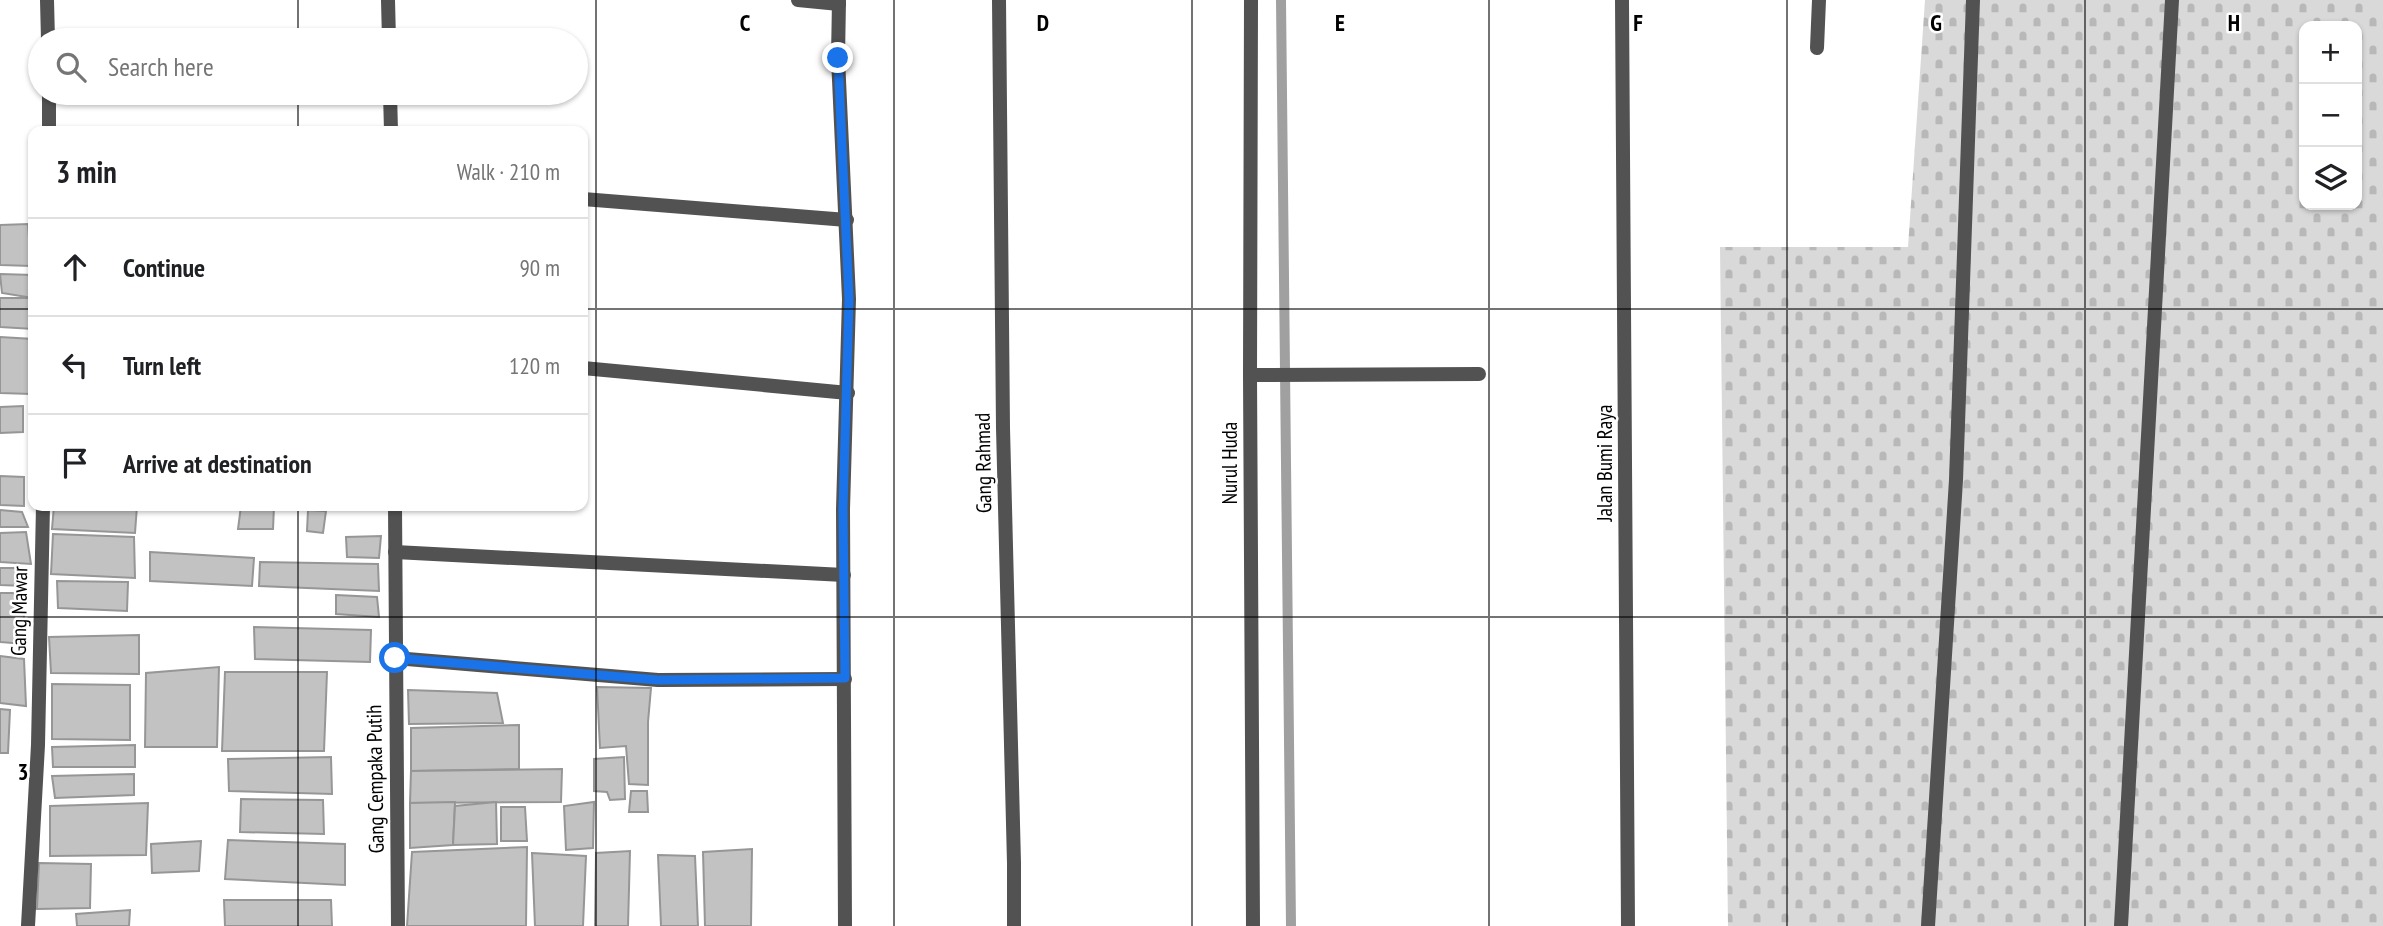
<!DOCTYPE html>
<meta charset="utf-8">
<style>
body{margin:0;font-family:"PT Sans Narrow",sans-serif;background:#f2f2f2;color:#202124}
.controls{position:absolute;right:21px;top:21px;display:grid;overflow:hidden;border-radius:14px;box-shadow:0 2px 5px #0004}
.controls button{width:63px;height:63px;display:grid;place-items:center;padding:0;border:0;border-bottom:2px solid #e0e0e0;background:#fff;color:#202124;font:35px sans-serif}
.stop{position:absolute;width:21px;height:21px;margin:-16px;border:5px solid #1a73e8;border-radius:50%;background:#fff}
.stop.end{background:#1a73e8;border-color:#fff;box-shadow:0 2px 7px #0008}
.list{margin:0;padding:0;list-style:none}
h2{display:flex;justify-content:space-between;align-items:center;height:91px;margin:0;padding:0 28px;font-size:30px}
h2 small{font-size:23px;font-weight:400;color:#757577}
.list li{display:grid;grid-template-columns:46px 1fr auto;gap:21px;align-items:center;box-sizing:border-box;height:98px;padding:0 28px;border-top:2px solid #e0e0e0}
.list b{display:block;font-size:26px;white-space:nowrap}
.list em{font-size:23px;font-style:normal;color:#757577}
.icon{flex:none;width:38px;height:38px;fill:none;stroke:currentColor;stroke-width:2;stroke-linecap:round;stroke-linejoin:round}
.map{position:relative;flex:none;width:2383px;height:926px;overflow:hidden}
.search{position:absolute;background:#fff;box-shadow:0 2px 5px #0004;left:28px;top:28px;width:560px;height:77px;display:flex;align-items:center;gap:18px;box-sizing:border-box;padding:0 24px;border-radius:38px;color:#757577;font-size:26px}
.panel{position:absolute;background:#fff;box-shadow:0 2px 5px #0004;left:28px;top:126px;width:560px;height:385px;border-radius:14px}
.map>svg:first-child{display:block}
</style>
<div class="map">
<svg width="2383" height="926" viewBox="0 0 2383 926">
<defs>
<pattern id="cemetery-stones" width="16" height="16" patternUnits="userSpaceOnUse" patternTransform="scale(1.75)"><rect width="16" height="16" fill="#d9d9d9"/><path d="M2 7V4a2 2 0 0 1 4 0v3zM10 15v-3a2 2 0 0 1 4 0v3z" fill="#b8b8b8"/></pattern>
</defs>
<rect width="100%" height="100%" fill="#fff"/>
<path fill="url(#cemetery-stones)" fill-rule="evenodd" d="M1925,0H2383V926H1728L1720,247H1908ZM2304,26H2357V205H2304Z"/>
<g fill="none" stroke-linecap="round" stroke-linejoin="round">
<polyline stroke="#a0a0a0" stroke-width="10" points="1281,0 1291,926"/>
</g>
<g fill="#c2c2c2" stroke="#969696" stroke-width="2">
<polygon points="28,224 31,266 0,265 0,225"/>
<polygon points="0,274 33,275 33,298 2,293"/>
<polygon points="0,298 33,298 33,329 0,327"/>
<polygon points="0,337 33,339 31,394 0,393"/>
<polygon points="23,406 23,432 0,433 0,407"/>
<polygon points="0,476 24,477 24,506 0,505"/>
<polygon points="54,506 137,506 135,533 52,529"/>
<polygon points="241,506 274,506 273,529 238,529"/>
<polygon points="0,510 22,512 28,527 0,527"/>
<polygon points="308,510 326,511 323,533 307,531"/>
<polygon points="26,532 31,564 0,562 0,533"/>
<polygon points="53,534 134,537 135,578 51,574"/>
<polygon points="381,536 379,558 347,557 346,537"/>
<polygon points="150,552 254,558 252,586 150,581"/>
<polygon points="260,562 378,564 379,591 259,586"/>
<polygon points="0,568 24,568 25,586 0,585"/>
<polygon points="57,581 128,582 127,611 58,608"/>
<polygon points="0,593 23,593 25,644 0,642"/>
<polygon points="336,595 377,597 379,617 336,614"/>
<polygon points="254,627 371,630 370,662 255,659"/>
<polygon points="139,635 139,674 51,673 49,637"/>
<polygon points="0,656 24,659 26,706 0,703"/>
<polygon points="219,667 217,747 145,747 146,673"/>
<polygon points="225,672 327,672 324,751 222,751"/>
<polygon points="52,684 130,685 130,740 52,739"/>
<polygon points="597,687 651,688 648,722 648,785 629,784 626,746 600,748"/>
<polygon points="408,690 497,693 503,723 409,724"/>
<polygon points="0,709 10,710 8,753 0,753"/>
<polygon points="519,725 519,769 411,771 411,728"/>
<polygon points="135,745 135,767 53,767 52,747"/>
<polygon points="331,757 332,794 229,791 228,759"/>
<polygon points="624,757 625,799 610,800 607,792 594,791 594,759"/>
<polygon points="562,769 561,802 410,803 411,771"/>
<polygon points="134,774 134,795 55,798 52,776"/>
<polygon points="631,791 647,791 648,812 629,812"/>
<polygon points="241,799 323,800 324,834 240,832"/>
<polygon points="455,802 453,845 410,848 410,803"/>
<polygon points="496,802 497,844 453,845 455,806"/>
<polygon points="594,802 593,848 566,850 564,806"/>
<polygon points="148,803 146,855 50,856 50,806"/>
<polygon points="501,807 525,807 527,841 501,841"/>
<polygon points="228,840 345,844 345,885 225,879"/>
<polygon points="201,841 199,871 152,873 151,844"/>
<polygon points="527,847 526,926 407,926 412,852"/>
<polygon points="752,849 751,926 705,926 703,852"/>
<polygon points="630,851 628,926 595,926 596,853"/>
<polygon points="532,853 586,856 583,926 535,926"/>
<polygon points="658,855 695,856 698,926 661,926"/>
<polygon points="39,863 91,864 90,908 37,909"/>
<polygon points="224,900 331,900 332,926 225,926"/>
<polygon points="130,910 129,926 77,926 76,914"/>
</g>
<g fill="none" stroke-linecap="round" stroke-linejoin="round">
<g stroke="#525252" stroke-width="14">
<polyline points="1928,926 1956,480 1973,0"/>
<polyline points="2121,926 2172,0"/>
</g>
<g stroke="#525252" stroke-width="14">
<polyline points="47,0 48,40"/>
<polyline points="388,0 389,40"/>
<polyline points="798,0 839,4"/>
<polyline points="839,0 838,58 849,299 843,509 845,926"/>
<polyline points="999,0 1003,428 1014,863 1014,926"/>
<polyline points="1622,0 1628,926"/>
<polyline points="1817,48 1819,0"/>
<polyline points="49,93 49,131"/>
<polyline points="390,93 391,131"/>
<polyline points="583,199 847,220"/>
<polyline points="583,368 848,393"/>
<polyline points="1250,375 1479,374"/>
<polyline points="395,506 398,926"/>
<polyline points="395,552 844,575"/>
<polyline points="395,658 658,680 845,679"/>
<polyline points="28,926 38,745 43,506"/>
</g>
<polyline stroke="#525252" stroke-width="14" points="1251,0 1250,375 1253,926"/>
</g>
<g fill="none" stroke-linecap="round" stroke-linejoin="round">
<polyline stroke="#1a73e8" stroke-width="9" points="395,658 658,680 845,678 843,509 849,299 838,58"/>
</g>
<path fill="none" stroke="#000" stroke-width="2" stroke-opacity="0.55" d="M298,0V40M596,0V926M894,0V926M1192,0V926M1489,0V926M1787,0V926M2085,0V926M298,93V131M0,309H33M583,309H2383M298,506V926M0,617H2383"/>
<g text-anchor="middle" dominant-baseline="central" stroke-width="5" stroke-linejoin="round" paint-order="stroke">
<g font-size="21" fill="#000" stroke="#fff">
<text transform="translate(983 463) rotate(-91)">Gang Rahmad</text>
<text transform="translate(1229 463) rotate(-90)">Nurul Huda</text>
<text transform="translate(1604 463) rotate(-90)">Jalan Bumi Raya</text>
<text transform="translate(19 611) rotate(-89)">Gang Mawar</text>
<text transform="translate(375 779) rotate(-91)">Gang Cempaka Putih</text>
</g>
</g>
<g font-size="23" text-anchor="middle" font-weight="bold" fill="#000" stroke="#fff" stroke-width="5" stroke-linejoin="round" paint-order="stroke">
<text x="745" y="31">C</text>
<text x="1043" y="31">D</text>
<text x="1340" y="31">E</text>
<text x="1638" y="31">F</text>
<text x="1936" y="31">G</text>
<text x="2234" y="31">H</text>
<text x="23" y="780">3</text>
</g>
</svg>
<div class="controls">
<button>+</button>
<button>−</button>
<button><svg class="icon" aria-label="layers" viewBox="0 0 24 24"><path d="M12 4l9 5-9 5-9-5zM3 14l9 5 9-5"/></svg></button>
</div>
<div class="stop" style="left:395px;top:658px"></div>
<div class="stop end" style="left:838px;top:58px"></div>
<div class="search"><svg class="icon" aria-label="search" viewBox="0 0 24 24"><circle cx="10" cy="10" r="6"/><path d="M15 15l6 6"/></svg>Search here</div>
<section class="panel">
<h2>3 min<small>Walk · 210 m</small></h2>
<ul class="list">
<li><svg class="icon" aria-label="ahead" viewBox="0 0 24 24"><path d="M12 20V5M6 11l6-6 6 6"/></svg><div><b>Continue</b></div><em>90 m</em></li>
<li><svg class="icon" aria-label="left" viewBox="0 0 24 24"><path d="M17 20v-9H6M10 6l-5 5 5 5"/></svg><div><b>Turn left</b></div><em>120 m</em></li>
<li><svg class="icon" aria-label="arrive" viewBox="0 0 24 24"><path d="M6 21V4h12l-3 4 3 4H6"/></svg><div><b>Arrive at destination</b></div></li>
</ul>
</section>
</div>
